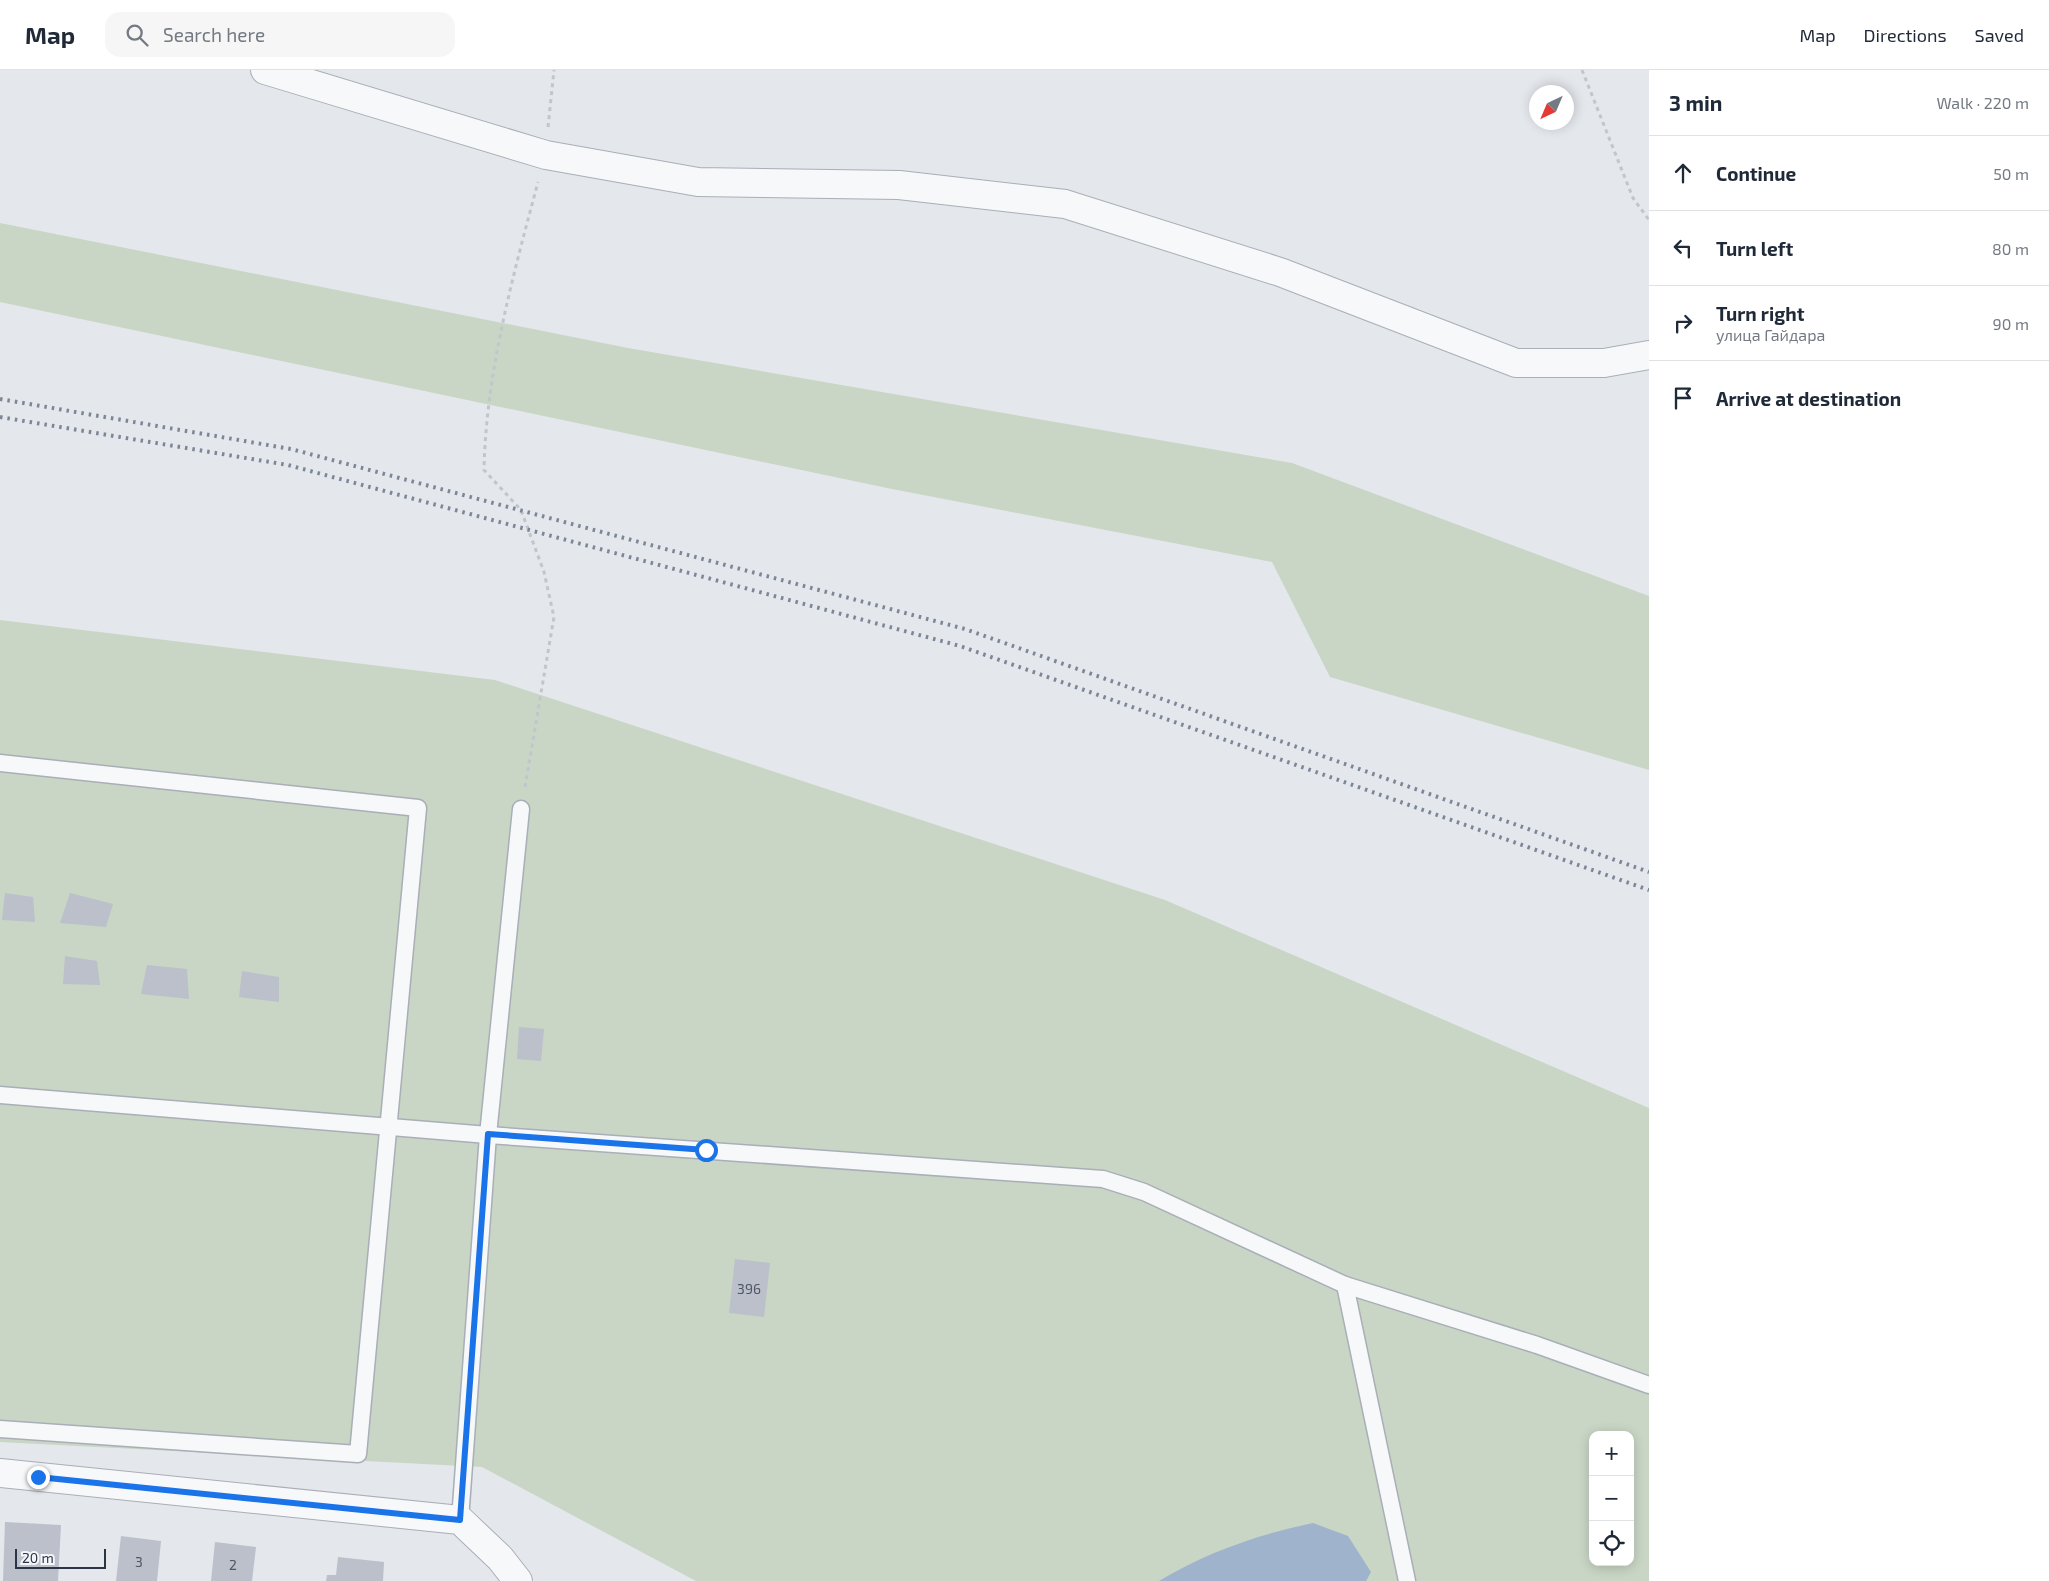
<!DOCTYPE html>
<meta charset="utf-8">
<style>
body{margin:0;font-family:"Exo 2",sans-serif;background:#f6f6f7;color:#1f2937}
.controls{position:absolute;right:15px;bottom:15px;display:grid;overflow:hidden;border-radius:10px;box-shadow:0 2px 12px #0003}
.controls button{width:45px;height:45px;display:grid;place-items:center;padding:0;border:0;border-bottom:1px solid #e0e1e3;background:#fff;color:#1f2937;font:25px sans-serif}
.compass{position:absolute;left:1529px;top:15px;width:45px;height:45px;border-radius:50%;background:#fff;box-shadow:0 2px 12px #0003;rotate:224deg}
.scale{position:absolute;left:15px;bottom:12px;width:91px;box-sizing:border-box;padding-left:5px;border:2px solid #2b3445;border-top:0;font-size:14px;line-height:18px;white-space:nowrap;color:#2b3445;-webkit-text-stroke:4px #f4f6f9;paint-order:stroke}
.stop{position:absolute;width:15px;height:15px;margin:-11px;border:4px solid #1a73e8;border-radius:50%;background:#fff}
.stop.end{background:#1a73e8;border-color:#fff;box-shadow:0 1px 5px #0008}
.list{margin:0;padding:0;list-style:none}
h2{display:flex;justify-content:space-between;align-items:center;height:65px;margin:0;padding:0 20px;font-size:21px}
h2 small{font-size:16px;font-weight:400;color:#747a83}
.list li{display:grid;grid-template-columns:32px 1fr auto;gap:15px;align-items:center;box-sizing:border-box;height:75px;padding:0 20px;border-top:1px solid #e0e1e3}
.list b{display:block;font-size:19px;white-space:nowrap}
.list p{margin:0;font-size:16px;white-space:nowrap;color:#747a83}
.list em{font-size:16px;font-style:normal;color:#747a83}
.icon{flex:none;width:28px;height:28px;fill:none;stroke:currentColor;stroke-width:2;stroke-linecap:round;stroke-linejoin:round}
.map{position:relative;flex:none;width:1649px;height:1511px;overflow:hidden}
header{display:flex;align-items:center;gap:30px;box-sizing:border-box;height:70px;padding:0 25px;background:#fff;border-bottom:1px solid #e0e1e3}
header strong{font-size:24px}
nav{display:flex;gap:28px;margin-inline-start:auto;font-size:18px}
.search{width:350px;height:45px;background:#f6f6f7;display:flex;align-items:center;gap:12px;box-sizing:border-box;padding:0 18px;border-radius:15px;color:#747a83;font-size:19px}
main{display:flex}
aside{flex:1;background:#fff}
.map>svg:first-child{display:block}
</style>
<header>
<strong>Map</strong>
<div class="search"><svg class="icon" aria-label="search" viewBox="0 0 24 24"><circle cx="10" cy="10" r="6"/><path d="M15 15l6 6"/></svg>Search here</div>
<nav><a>Map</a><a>Directions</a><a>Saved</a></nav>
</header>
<main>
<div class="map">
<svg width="1649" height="1511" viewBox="0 0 1649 1511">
<rect width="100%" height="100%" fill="#e4e7ec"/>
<g fill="#c9d6c5" fill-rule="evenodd">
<polygon points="0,153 628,278 1292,393 1649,526 1649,700 1330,607 1272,492 892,419 0,232"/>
<path d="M0,550L495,610L1165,830L1649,1038V1511H696L482,1397L0,1372ZM1593,1365H1630V1492H1593Z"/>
</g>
<path fill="#9fb4cc" d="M1313,1453L1348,1466L1371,1502L1366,1511H1159C1207,1482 1259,1464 1313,1453Z"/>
<g fill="#bbc0ca">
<polygon points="5,823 33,827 35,852 2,850"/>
<polygon points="70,823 113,834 106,857 60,853"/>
<polygon points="65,886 97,891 100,915 63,914"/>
<polygon points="147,895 187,899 189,929 141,924"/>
<polygon points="242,901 279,907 279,932 239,927"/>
<polygon points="519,957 544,959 541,991 517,989"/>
<polygon points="735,1189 770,1193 764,1247 729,1243"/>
<polygon points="5,1452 61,1455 58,1511 3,1511"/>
<polygon points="121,1466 161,1471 157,1511 116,1511"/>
<polygon points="215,1472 256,1477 252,1511 211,1511"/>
<polygon points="338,1487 384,1492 383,1511 326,1511 327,1505 336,1505"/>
</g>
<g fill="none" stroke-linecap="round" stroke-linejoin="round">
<defs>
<g id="lane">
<polyline points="0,693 418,738 358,1384 0,1359"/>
<polyline points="0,1025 488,1065 1103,1109 1144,1122 1345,1215 1537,1275 1649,1315"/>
<polyline points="1345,1215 1407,1511"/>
<polyline points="460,1450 488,1065 521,739"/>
</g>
<g id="street">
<polyline points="265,0 546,85 698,112 899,115 1065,134 1280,202 1516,293 1604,293 1649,285"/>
<polyline points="0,1403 460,1450 500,1488 518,1511"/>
</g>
</defs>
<use href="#lane" stroke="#a9aeb7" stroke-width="19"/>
<use href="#street" stroke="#a9aeb7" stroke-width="30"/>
<g stroke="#c2c5cb" stroke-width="3" stroke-dasharray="4 4" stroke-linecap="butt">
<polyline points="1582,0 1633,128 1649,150"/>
<polyline points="548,57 554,0"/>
<path d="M525,717L554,547L544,502L521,440L484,400C486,302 513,206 538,112"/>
</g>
<use href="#lane" stroke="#f7f8fa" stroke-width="16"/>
<use href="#street" stroke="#f7f8fa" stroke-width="28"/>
<g stroke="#7d8696" stroke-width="4" stroke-dasharray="2.5 5" stroke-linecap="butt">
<polyline points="0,329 291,379 965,559 1649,802"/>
<polyline points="0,347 288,395 960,576 1649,820"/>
</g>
</g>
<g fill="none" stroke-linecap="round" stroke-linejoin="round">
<polyline stroke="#1a73e8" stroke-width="6" points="38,1407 460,1450 488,1064 706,1080"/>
</g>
<g text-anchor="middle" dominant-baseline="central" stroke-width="5" stroke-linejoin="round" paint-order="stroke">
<g font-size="14" fill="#4f5766">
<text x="749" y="1218">396</text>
<text x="139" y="1491">3</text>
<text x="233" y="1494">2</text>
</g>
</g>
</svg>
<div class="controls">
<button>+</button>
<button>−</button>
<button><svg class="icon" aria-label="locate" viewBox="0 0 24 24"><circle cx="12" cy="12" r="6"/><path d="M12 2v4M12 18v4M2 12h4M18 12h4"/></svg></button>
</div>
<svg class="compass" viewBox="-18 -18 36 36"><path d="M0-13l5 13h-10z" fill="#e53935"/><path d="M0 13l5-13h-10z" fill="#747a83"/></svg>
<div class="scale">20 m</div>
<div class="stop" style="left:706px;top:1080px"></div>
<div class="stop end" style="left:38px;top:1407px"></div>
</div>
<aside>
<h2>3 min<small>Walk · 220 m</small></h2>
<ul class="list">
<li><svg class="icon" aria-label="ahead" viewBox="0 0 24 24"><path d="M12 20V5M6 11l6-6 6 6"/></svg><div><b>Continue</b></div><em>50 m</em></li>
<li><svg class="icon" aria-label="left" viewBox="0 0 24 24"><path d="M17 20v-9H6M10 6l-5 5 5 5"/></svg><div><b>Turn left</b></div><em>80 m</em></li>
<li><svg class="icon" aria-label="right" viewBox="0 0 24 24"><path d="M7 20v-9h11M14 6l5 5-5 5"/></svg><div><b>Turn right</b><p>улица Гайдара</p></div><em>90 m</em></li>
<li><svg class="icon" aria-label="arrive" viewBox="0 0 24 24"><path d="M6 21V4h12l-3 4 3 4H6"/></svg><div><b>Arrive at destination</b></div></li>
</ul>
</aside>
</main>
